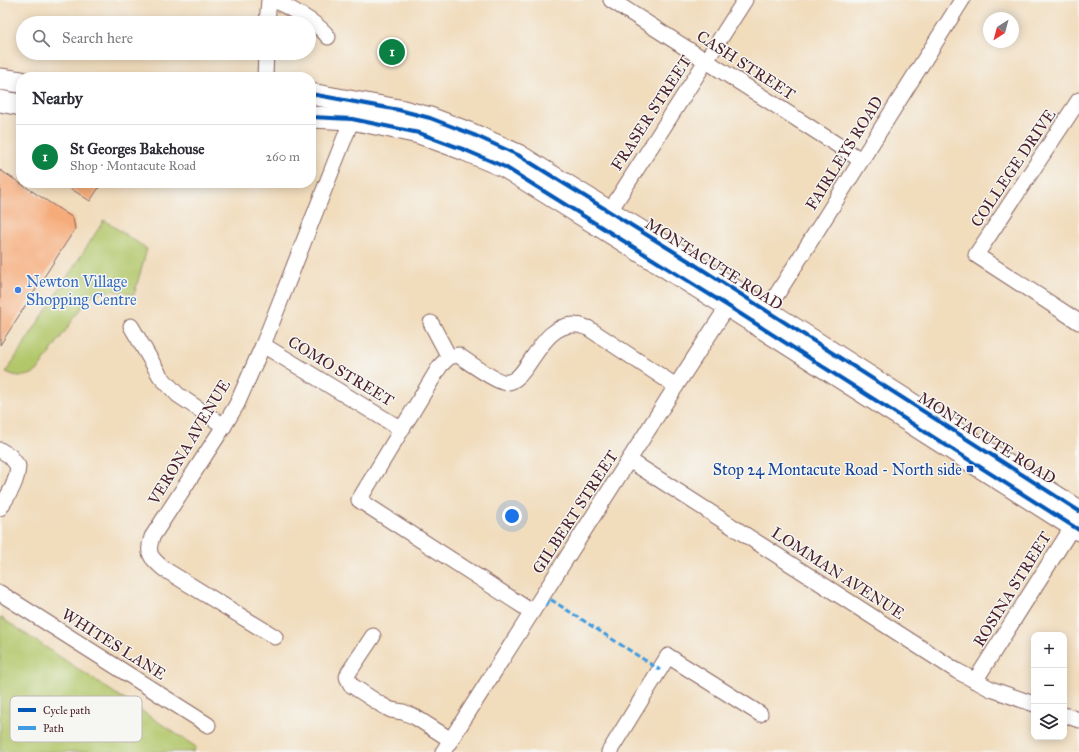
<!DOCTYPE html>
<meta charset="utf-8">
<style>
body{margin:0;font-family:"IM FELL Great Primer",serif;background:#f2f2f3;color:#2b2b33}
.controls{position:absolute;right:12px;bottom:12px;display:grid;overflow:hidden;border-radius:8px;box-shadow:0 2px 10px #0003}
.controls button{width:36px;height:36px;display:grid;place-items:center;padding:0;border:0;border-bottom:1px solid #e1e1e2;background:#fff;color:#2b2b33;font:20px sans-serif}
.compass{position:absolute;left:983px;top:12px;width:36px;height:36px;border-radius:50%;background:#fff;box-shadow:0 2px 10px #0003;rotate:216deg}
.you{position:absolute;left:512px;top:516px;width:14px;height:14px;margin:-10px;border:3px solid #fff;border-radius:50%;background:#1a73e8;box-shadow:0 0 0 6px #1a73e833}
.badge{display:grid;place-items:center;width:26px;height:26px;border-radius:50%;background:#0b8043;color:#fff;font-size:13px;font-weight:700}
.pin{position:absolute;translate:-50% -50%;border:2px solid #fff;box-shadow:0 1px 4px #0006}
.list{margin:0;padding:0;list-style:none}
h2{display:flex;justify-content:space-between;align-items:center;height:52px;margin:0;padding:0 16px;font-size:17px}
h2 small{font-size:13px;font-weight:400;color:#7c7c81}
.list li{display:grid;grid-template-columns:26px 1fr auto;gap:12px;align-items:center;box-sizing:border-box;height:64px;padding:0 16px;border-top:1px solid #e1e1e2}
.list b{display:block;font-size:15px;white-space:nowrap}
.list p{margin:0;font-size:13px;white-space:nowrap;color:#7c7c81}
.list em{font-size:13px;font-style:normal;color:#7c7c81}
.icon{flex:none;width:22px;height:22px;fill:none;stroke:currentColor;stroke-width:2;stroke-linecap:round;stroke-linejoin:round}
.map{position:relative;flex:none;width:1079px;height:752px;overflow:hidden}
.search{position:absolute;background:#fff;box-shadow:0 2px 10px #0003;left:16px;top:16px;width:300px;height:44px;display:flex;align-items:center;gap:10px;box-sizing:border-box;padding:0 14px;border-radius:22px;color:#7c7c81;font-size:15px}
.panel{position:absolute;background:#fff;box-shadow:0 2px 10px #0003;left:16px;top:72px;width:300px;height:116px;border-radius:16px}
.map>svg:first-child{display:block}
</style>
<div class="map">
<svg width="1079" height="752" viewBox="0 0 1079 752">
<rect width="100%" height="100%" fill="#f6f6f2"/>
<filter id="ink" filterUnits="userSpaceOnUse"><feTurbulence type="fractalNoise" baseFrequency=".025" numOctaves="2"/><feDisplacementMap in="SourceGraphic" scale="8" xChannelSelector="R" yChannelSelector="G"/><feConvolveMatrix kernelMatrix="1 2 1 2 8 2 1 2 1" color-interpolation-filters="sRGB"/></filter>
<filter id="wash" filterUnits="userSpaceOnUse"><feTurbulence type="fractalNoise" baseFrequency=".012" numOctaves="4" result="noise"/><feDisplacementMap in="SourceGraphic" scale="16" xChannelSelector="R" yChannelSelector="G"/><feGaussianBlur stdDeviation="0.9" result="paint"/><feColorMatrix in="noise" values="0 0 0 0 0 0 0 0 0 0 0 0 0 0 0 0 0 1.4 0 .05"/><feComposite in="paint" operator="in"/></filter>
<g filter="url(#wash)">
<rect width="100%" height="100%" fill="#f1dcbc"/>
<g fill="#b2c76b" stroke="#7e734b">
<path d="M104,220L147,249L134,295C120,290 98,288 87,300L37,371C28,378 16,377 6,372Z"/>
<polygon points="0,617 196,747 193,752 0,752"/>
</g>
<g id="blocks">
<g fill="#f6ac7a">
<polygon points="0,170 73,218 75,229 0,345"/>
<polygon points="62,183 102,183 90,201"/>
</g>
</g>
</g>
<g filter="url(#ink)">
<use href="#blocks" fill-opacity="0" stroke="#84615e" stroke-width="1"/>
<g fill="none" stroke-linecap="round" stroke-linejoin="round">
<defs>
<g id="street">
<path d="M275,0C290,9 319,23 328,37"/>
<polyline points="611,0 861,160"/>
<polyline points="267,23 269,0"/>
<polyline points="265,77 266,53"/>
<polyline points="1079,100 976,255 1079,322"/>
<polyline points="604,220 745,0"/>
<polyline points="762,318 962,0"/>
<polyline points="431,323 449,357"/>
<polyline points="131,326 160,376 178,395 224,426"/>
<polyline points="263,345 401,429"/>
<path d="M0,450L10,456L18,466C17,483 9,494 0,508"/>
<polyline points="629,460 957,671 991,689 1034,704"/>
<polyline points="0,593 208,725"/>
<path d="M532,612L359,500L440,366L449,357L458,355C467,361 493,380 503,382C528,388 538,322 576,325C580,325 584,327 588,328L676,386"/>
<polyline points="373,636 349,672 347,677 351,685 380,704 391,710 403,712 415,717 451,740"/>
<path d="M275,637L164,569C151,558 146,554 152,537L224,426L237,404L263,345L352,119"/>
<polyline points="975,681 1078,518"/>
<polyline points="1064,715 1079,720"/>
<polyline points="443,752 676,386 733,298"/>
<polyline points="609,752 668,656 760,714"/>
</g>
<g id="secondary">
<polyline points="0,79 21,82"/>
<polyline points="311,94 399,110 430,118 474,135 518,155 689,261 1079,511"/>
<polyline points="0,101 21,105"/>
<polyline points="311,117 352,119 419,133 465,150 505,167 728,306 1079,530"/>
</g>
</defs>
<use href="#street" stroke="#84615e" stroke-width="17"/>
<use href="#secondary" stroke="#84615e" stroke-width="23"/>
<use href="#street" stroke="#fff" stroke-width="15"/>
<use href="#secondary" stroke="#fff" stroke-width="21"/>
<polyline stroke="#409be1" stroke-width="3" stroke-dasharray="6 3" stroke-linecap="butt" points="546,606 550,599 660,670"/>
<defs>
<g id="cycleway">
<polyline points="311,94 399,110 430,118 474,135 518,155 689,261 1079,511"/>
<polyline points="311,117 352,119 419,133 465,150 505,167 728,306 1079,530"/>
</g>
</defs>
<use href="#cycleway" stroke="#f6f6f2" stroke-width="6"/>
<use href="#cycleway" stroke="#0057b8" stroke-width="4"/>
</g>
</g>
<circle fill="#3f7fe0" stroke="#f6f6f2" stroke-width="1.5" cx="18" cy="290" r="4"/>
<rect fill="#1a4fb4" stroke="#f6f6f2" stroke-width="1.5" x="966" y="465" width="8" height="8" rx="2"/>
<g text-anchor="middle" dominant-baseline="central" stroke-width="3" stroke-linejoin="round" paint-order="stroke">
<g font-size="16" fill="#4a1f2b" stroke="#f6f6f2">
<text transform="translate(746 65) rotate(33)">CASH STREET</text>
<text transform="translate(651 113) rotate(-57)">FRASER STREET</text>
<text transform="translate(844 153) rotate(-58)">FAIRLEYS ROAD</text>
<text transform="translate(1013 168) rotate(-56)">COLLEGE DRIVE</text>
<text transform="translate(714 264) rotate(32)">MONTACUTE ROAD</text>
<text transform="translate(341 371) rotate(31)">COMO STREET</text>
<text transform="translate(987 438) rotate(32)">MONTACUTE ROAD</text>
<text transform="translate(189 442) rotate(-59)">VERONA AVENUE</text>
<text transform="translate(575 512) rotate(-57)">GILBERT STREET</text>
<text transform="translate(838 573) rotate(33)">LOMMAN AVENUE</text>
<text transform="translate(1012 589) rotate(-58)">ROSINA STREET</text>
<text transform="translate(114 644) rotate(32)">WHITES LANE</text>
</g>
<g font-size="16" fill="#366cbe" stroke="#f6f6f2" text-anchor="start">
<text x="26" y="281">Newton Village<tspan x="26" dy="18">Shopping Centre</tspan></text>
</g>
<g font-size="16" fill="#164399" stroke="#f6f6f2" text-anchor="end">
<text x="962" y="469">Stop 24 Montacute Road - North side</text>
</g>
</g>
<rect x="10" y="696" width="132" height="46" rx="6" fill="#f6f6f2" stroke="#c2b6b6" stroke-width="1"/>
<rect x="18" y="708" width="18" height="4" fill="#0057b8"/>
<rect x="18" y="726" width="18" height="4" fill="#409be1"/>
<g font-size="11" fill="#4a1f2b">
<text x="43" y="714">Cycle path</text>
<text x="43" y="732">Path</text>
</g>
</svg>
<div class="controls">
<button>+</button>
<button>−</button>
<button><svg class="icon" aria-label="layers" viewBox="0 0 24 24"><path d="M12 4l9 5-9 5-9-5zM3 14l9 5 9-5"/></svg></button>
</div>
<svg class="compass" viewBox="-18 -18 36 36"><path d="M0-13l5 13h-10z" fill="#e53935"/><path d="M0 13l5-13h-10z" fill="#7c7c81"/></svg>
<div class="you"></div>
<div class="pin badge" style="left:392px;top:52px">1</div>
<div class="search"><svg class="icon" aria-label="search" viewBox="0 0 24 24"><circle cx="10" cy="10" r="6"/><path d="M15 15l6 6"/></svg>Search here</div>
<section class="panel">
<h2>Nearby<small></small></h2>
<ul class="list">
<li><span class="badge">1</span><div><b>St Georges Bakehouse</b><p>Shop · Montacute Road</p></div><em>260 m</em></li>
</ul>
</section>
</div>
